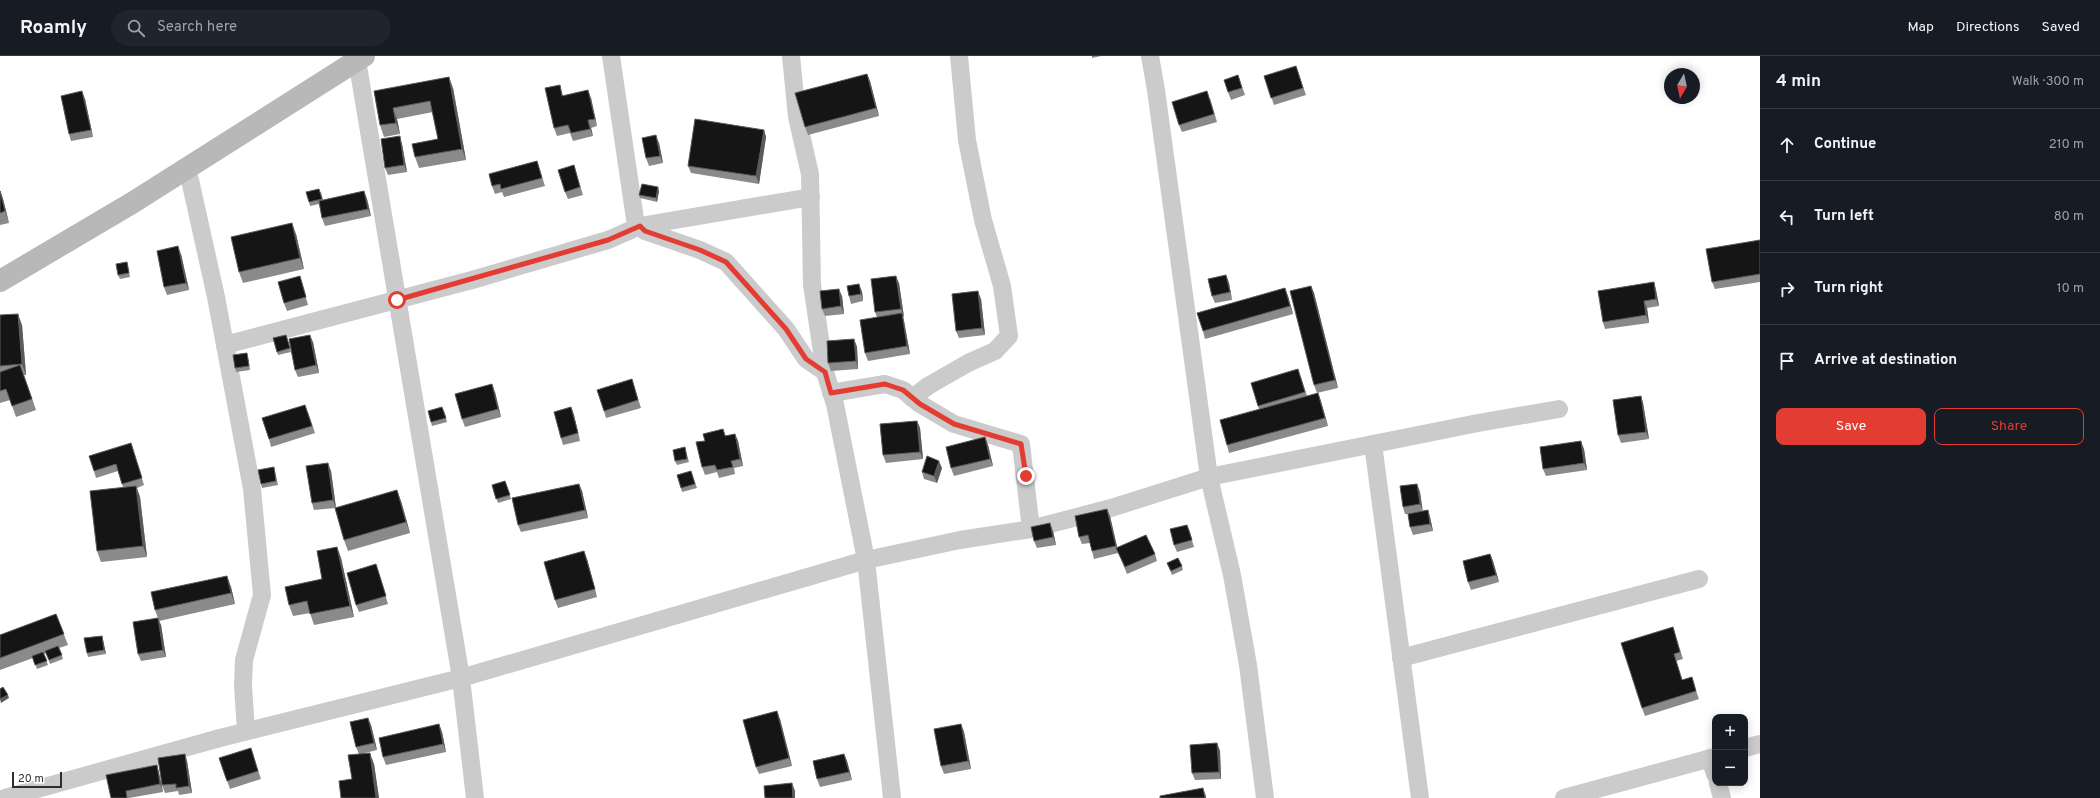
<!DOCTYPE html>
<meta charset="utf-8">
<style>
body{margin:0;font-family:Overpass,sans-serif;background:#20242c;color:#f1f3f6}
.controls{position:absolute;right:12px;bottom:12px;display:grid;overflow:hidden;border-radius:8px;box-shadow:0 2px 10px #0003}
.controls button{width:36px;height:36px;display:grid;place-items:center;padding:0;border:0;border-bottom:1px solid #363941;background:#171b24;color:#f1f3f6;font:20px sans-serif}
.compass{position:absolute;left:1664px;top:12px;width:36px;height:36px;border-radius:50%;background:#171b24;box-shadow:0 2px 10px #0003;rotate:189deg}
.scale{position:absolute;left:12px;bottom:10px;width:50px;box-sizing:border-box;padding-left:4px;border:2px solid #2e2e2e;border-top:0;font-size:11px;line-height:14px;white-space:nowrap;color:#2e2e2e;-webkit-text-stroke:3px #fff;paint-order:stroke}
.stop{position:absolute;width:12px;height:12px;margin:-9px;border:3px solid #e33c32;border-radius:50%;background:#fff}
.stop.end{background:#e33c32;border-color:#fff;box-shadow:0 1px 4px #0008}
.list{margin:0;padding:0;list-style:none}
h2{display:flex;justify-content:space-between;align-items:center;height:52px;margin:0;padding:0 16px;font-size:17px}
h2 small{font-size:13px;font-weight:400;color:#9ea1a6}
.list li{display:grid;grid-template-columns:26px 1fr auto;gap:12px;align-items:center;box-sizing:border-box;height:72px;padding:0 16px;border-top:1px solid #363941}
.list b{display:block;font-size:15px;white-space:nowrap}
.list em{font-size:13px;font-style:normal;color:#9ea1a6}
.actions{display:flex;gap:8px;padding:12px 16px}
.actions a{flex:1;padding:9px 0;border:1px solid #e33c32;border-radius:8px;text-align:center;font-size:14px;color:#e33c32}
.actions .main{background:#e33c32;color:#fff}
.icon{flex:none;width:22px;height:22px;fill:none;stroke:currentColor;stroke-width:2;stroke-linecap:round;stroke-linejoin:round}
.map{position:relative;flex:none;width:1760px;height:742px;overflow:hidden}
header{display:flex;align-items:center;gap:24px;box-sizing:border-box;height:56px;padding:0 20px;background:#171b24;border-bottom:1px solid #363941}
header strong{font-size:19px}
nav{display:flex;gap:22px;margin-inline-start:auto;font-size:14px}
.search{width:280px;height:36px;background:#20242c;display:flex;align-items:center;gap:10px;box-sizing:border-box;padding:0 14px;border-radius:22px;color:#9ea1a6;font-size:15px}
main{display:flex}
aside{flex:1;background:#171b24}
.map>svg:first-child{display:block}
</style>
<header>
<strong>Roamly</strong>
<div class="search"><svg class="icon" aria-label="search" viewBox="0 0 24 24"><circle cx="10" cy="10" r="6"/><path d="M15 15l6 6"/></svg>Search here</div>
<nav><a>Map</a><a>Directions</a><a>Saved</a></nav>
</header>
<main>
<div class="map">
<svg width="1760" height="742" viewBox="0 0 1760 742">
<rect width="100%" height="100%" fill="#fff"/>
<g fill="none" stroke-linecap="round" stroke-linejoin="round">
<g stroke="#cbcbcb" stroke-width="18">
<polyline points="791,0 797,61 810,118 812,229 825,316"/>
<polyline points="1150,0 1156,34 1209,421 1232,519 1248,609 1265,742"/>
<polyline points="183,114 190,124 216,241 252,433 262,539 244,604 243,630 246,675"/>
<polyline points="225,289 472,224 608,184 640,170 811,141"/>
<polyline points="831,337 885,328 903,334 920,348 954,368 1021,388 1031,473"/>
<polyline points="912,342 928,330 968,307 995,295 1009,280 1002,230 983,164 967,84 959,0"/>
<polyline points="1373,388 1420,742"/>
<polyline points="1401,602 1699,523"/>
<polyline points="1745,692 1760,688"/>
<polyline points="1710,702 1715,718"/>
<polyline points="1718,727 1722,742"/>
<polyline points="5,742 220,682 461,622 357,4"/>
<polyline points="475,742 461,622 866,504 835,348 825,316 806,303 786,273 726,206 700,194 645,175 635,163 611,0"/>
<polyline points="892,742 866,504 960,484 1031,473 1111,452 1209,421 1478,367 1559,353"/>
<polyline points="1564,742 1715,701"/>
</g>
<polyline stroke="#b8b8b8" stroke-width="22" points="0,225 132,147 364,0"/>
</g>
<g fill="#8a8a8a">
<polygon points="1092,0 1101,0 1092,2"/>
<polygon points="1296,10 1306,39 1274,49 1264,20"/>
<polygon points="867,18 870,25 879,60 808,79 805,71"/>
<polygon points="1238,19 1245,39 1231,44 1228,36"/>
<polygon points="560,29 563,40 591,42 597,70 591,72 593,80 573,85 570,77 557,80 554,72"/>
<polygon points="453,32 466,104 419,112 415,101 438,83 433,56 397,63 400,78 384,81 380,69 374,35"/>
<polygon points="1210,42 1217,66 1182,76 1179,69"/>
<polygon points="85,43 93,81 71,85 69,78"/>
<polygon points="764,74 766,81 759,128 691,117 688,110"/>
<polygon points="659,87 663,107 649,110 646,102"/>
<polygon points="402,88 407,116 388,119 385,112"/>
<polygon points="537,105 545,130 504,141 502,136 495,138 492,130"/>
<polygon points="574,109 583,139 568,143 565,136"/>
<polygon points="0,134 3,143 9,167 0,169"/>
<polygon points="364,135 367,143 371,160 325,170 322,162 319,148 310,150 309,146 321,136 323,144"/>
<polygon points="659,135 657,146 640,142 639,139"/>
<polygon points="296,178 304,213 243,227 239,216"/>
<polygon points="1760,184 1760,226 1715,233 1712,226"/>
<polygon points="181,198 189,234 167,239 164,231"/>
<polygon points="127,206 130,221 120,223 118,219"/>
<polygon points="1226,219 1229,227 1232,244 1215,247 1212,240"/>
<polygon points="300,220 308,249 287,255 284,247"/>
<polygon points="1654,226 1656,234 1659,250 1647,252 1649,267 1605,273 1603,266"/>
<polygon points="899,227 904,261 903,261 904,265 910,298 868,305 865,297 877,261 875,256"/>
<polygon points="859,228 862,236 863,245 851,248 849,240"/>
<polygon points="1311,230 1314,237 1338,332 1317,337 1314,329"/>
<polygon points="842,240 844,258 825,260 822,253"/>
<polygon points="1288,240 1293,258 1205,283 1203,275"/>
<polygon points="981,243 985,279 959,282 956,275"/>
<polygon points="0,259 22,269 26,319 24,319 36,354 16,361 10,344 0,347"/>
<polygon points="286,279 291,296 278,299 277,296"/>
<polygon points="854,283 857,291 858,313 831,315 828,307"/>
<polygon points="313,286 319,317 298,321 295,314"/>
<polygon points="248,301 250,314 236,316 235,312"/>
<polygon points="1301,321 1307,340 1318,337 1328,370 1229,397 1227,389 1259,353 1251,327"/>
<polygon points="632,323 641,352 606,362 604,355"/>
<polygon points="495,336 501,361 465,371 462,363"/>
<polygon points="1641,340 1643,347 1649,383 1621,387 1618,379"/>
<polygon points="571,351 574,359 580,385 563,389 561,382"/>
<polygon points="444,355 447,366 432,370 431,366"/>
<polygon points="308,356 315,377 271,391 269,383"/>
<polygon points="917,365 920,372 923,403 886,407 883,399"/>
<polygon points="723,373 726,380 735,378 738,385 743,410 734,412 735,418 719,422 717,416 705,419 702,411 705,385"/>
<polygon points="985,381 988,389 993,410 954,420 951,412"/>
<polygon points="685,391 689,406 677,409 675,405"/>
<polygon points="1584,393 1587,414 1546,420 1543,413"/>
<polygon points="133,394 144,429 137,432 140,441 147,501 101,506 97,495 123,431 118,415 96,422 94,415"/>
<polygon points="942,412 937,427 924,423 922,416"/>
<polygon points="275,415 278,429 262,432 261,428"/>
<polygon points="331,415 336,452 401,445 410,477 348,495 344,484 335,452 314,454 312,447"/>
<polygon points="691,415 697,432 682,436 681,432"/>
<polygon points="505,425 511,443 498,447 492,429"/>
<polygon points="579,428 582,435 588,462 521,476 518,469"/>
<polygon points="1417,428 1420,436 1422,455 1428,454 1430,461 1433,475 1413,479 1410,471 1408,458 1405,458 1403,451"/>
<polygon points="1110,460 1117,491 1155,498 1157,505 1127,518 1118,496 1118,497 1094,503 1090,487 1082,488 1079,481"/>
<polygon points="1187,469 1194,491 1177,496 1174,489"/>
<polygon points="1053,475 1056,489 1037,492 1034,485"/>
<polygon points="337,491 341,502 354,561 314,569 310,557 293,560 289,549 322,523"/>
<polygon points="1490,498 1493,505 1499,526 1471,534 1468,526"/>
<polygon points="587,503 597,541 558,552 555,544"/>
<polygon points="1167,507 1182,510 1183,514 1172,519"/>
<polygon points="376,508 388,548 359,556 356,549"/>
<polygon points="227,520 231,531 235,548 159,565 161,569 166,601 141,605 138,598 158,562 155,554"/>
<polygon points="56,558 68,589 59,592 63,603 50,608 46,597 44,598 48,609 37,613 33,602 0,614 0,579"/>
<polygon points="1673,571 1683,603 1676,605 1682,624 1694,629 1699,643 1645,660 1642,652"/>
<polygon points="102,580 103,584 106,598 88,601 87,597"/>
<polygon points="368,662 371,669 377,694 361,698 374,708 379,742 352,723 359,698 356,691"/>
<polygon points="780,663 792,710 759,718 756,711"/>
<polygon points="439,668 442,676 446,696 386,709 383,701"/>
<polygon points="961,668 964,676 971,713 944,718 941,710"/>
<polygon points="1217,687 1220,695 1221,723 1195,724 1192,717"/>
<polygon points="185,698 187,705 192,737 179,739 178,735 165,737 162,729"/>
<polygon points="844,698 847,705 852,724 820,731 817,723"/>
<polygon points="253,699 261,723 230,733 219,702"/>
<polygon points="157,709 159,717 163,736 129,742 111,742"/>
</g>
<g fill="#5b5b5b">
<polygon points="867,18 870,25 879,60 876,52"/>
<polygon points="449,21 453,32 466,104 462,93"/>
<polygon points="588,34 591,42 597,70 595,63"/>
<polygon points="82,35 85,43 93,81 91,74"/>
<polygon points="393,52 397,63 400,78 396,67"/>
<polygon points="588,64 591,72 593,80 590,73"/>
<polygon points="764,74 766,81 759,128 756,120"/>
<polygon points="656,79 659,87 663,107 660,100"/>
<polygon points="400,80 402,88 407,116 404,109"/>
<polygon points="658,131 659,135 657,146 656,142"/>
<polygon points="0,134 3,143 9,167 5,155"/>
<polygon points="364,135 367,143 371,160 368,153"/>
<polygon points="292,167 296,178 304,213 300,202"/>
<polygon points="178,190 181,198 189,234 186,227"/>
<polygon points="1226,219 1229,227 1232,244 1230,236"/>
<polygon points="896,220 899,227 904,261 901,253"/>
<polygon points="1654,226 1656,234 1659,250 1656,243"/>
<polygon points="859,228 862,236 863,245 861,238"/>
<polygon points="1311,230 1314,237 1338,332 1335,324"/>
<polygon points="1285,232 1288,240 1293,258 1290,250"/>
<polygon points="839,233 842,240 844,258 841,250"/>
<polygon points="978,235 981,243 985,279 982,272"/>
<polygon points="1644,245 1647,252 1649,267 1646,259"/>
<polygon points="902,257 904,265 910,298 907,290"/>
<polygon points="18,258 22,269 26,319 22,308"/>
<polygon points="310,279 313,286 319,317 316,309"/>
<polygon points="854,283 857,291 858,313 856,305"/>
<polygon points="492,328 495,336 501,361 498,353"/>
<polygon points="1318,337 1321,345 1328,370 1325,362"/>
<polygon points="1641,340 1643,347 1649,383 1646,376"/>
<polygon points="571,351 574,359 580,385 578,377"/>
<polygon points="917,365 920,372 923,403 920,396"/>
<polygon points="735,378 738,385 743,410 740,403"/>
<polygon points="985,381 988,389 993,410 990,403"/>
<polygon points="1581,385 1584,393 1587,414 1584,407"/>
<polygon points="939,405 942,412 937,427 934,420"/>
<polygon points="328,407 331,415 336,452 333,444"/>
<polygon points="579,428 582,435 588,462 585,454"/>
<polygon points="1417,428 1420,436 1423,456 1420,448"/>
<polygon points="136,430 140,441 147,501 143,490"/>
<polygon points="397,434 401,445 410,477 406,466"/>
<polygon points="1107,453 1110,460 1118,495 1116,492 1118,497 1116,490"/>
<polygon points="1428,454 1430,461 1433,475 1430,468"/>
<polygon points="1050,467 1053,475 1056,489 1053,481"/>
<polygon points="1187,469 1190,476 1194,491 1192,484"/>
<polygon points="337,491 341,502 354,561 350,550"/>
<polygon points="584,495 587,503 597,541 595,533"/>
<polygon points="1490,498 1493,505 1499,526 1496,519"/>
<polygon points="227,520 231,531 235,548 231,537"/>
<polygon points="158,562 161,569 166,601 163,594"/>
<polygon points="102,580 103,584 106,598 104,594"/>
<polygon points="8,639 9,642 1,647 0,643"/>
<polygon points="777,655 780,663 792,710 789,702"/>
<polygon points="368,662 371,669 377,694 374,687"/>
<polygon points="439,668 442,676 446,696 443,688"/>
<polygon points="961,668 964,676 971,713 968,705"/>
<polygon points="1217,687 1220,695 1221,723 1219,716"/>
<polygon points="370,697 374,708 379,742 376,742"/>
<polygon points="185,698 187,705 192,737 189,730"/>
<polygon points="844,698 847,705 852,724 849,716"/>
<polygon points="157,709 159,717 163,736 160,728"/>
<polygon points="792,727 795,735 795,742 793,742"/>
<polygon points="1203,732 1206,740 1206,742 1205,742"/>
</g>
<g fill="#151515" stroke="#5b5b5b">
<polygon points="1296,10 1303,32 1271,42 1264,20"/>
<polygon points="867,18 876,52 805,71 795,37"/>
<polygon points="1238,19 1242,32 1228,36 1224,24"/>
<polygon points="449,21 462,93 415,101 412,88 438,83 430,45 393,52 396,67 380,69 374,35"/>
<polygon points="560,29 562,40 588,34 595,63 588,64 590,73 571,77 568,69 554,72 545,32"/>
<polygon points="82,35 91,74 69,78 61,40"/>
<polygon points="1207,35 1214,58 1179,69 1172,46"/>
<polygon points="695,63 764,74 756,120 688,110"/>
<polygon points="656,79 660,100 646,102 642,82"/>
<polygon points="400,80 404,109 385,112 381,83"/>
<polygon points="537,105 542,122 501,133 500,128 492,130 489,118"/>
<polygon points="574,109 580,131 565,136 558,114"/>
<polygon points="642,128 658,131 656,142 639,139"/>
<polygon points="319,133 322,143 309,146 306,136"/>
<polygon points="0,135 5,155 0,157"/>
<polygon points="364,135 368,153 322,162 319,145"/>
<polygon points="292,167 300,202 239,216 231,181"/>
<polygon points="1760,184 1760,218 1712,226 1706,193"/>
<polygon points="178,190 186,227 164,231 157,195"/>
<polygon points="127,206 129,217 118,219 116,208"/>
<polygon points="1226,219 1230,236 1212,240 1208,223"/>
<polygon points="300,220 306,241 284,247 278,226"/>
<polygon points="896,220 901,253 875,256 871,223"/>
<polygon points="1654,226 1656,243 1644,245 1646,259 1603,266 1598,235"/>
<polygon points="859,228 861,238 849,240 847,230"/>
<polygon points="1311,230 1335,324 1314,329 1290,235"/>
<polygon points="1285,232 1290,250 1203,275 1197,257"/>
<polygon points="839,233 841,250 822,253 820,235"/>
<polygon points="978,235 982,272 956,275 952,238"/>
<polygon points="902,257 907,290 865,297 860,264"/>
<polygon points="18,258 22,308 0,310 0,259"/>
<polygon points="286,279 290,292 277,296 273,282"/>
<polygon points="310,279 316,309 295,314 289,283"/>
<polygon points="854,283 856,305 828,307 827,285"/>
<polygon points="247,297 249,310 235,312 233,299"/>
<polygon points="20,309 32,343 12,350 6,333 0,335 0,316"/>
<polygon points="1298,313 1305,336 1258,350 1251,327"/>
<polygon points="632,323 638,344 604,355 597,334"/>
<polygon points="492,328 498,353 462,363 455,338"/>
<polygon points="1318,337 1325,362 1227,389 1220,364"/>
<polygon points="1641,340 1646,376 1618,379 1613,344"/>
<polygon points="305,349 312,370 269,383 262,362"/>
<polygon points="442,351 446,362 431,366 428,355"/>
<polygon points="571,351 578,377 561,382 554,356"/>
<polygon points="917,365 920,396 883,399 880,368"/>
<polygon points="723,373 725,380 735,378 740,403 731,405 733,411 717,414 715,409 702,411 696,386 705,385 703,378"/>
<polygon points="985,381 990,403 951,412 946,391"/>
<polygon points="1581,385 1584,407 1543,413 1540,391"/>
<polygon points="131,387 142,422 122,428 116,408 94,415 89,400"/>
<polygon points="685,391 687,403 675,405 673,394"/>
<polygon points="927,400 939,405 934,420 922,416"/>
<polygon points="328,407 333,444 312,447 306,410"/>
<polygon points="274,411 276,425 261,428 258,414"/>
<polygon points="691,415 695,428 681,432 677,419"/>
<polygon points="505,425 510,439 496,443 492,429"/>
<polygon points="579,428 585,454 518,469 512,442"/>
<polygon points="1417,428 1420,448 1403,451 1400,430"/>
<polygon points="136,430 143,490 97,495 90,435"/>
<polygon points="397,434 406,466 344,484 335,452"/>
<polygon points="1107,453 1116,490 1092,495 1088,479 1079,481 1075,460"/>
<polygon points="1428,454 1430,468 1410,471 1408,458"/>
<polygon points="1050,467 1053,481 1034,485 1031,471"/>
<polygon points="1187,469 1192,484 1174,489 1170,473"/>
<polygon points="1146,479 1155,498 1125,511 1116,492"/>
<polygon points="337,491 350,550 310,558 307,545 289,549 285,531 322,523 317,495"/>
<polygon points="584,495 595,533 555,544 544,506"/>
<polygon points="1490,498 1496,519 1468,526 1463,505"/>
<polygon points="1178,502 1182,510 1171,515 1167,507"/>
<polygon points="376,508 386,540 356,549 347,517"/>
<polygon points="227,520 231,537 155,554 151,536"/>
<polygon points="56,558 64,578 0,602 0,579"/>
<polygon points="158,562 163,594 138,598 133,566"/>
<polygon points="1673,571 1680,596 1674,598 1682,624 1692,621 1696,635 1642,652 1621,587"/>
<polygon points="102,580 104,594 87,597 84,582"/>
<polygon points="58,590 62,599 49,604 45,595"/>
<polygon points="43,596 47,605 35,609 32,600"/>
<polygon points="3,631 8,639 0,643 0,633"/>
<polygon points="777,655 789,702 756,711 743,664"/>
<polygon points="368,662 374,687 356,691 350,666"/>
<polygon points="439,668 443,688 383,701 379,682"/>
<polygon points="961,668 968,705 941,710 934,673"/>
<polygon points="1217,687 1219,716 1192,717 1190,689"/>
<polygon points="251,692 258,715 227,725 219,702"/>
<polygon points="370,697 376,742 341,742 339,725 352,723 348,699"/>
<polygon points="185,698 189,730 176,732 176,728 162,729 158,702"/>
<polygon points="844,698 849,716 817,723 813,705"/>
<polygon points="157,709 160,728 126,735 127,742 111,742 106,719"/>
<polygon points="792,727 793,742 765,742 764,730"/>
<polygon points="1203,732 1205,742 1160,742 1160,740"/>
</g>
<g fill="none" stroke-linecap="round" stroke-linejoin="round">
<polyline stroke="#e33c32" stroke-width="5" points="397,244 608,184 640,170 645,175 700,194 726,206 786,273 806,303 825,316 831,337 885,328 903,334 920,348 954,368 1021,388 1026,420"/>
</g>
</svg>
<div class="controls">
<button>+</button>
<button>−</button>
</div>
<svg class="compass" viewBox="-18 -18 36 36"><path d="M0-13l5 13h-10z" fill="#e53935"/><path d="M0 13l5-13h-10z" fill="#9ea1a6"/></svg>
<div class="scale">20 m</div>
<div class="stop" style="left:397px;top:244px"></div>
<div class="stop end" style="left:1026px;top:420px"></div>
</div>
<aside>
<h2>4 min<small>Walk · 300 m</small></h2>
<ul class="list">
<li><svg class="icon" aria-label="ahead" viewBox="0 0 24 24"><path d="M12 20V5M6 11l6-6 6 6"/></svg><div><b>Continue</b></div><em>210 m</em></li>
<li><svg class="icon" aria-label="left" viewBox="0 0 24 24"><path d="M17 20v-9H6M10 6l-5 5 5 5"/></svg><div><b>Turn left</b></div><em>80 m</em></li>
<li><svg class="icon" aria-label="right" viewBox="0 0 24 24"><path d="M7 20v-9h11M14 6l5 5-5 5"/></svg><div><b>Turn right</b></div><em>10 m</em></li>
<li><svg class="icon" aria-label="arrive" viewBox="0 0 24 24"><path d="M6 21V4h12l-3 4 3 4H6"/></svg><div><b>Arrive at destination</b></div></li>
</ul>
<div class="actions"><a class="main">Save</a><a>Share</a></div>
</aside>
</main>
